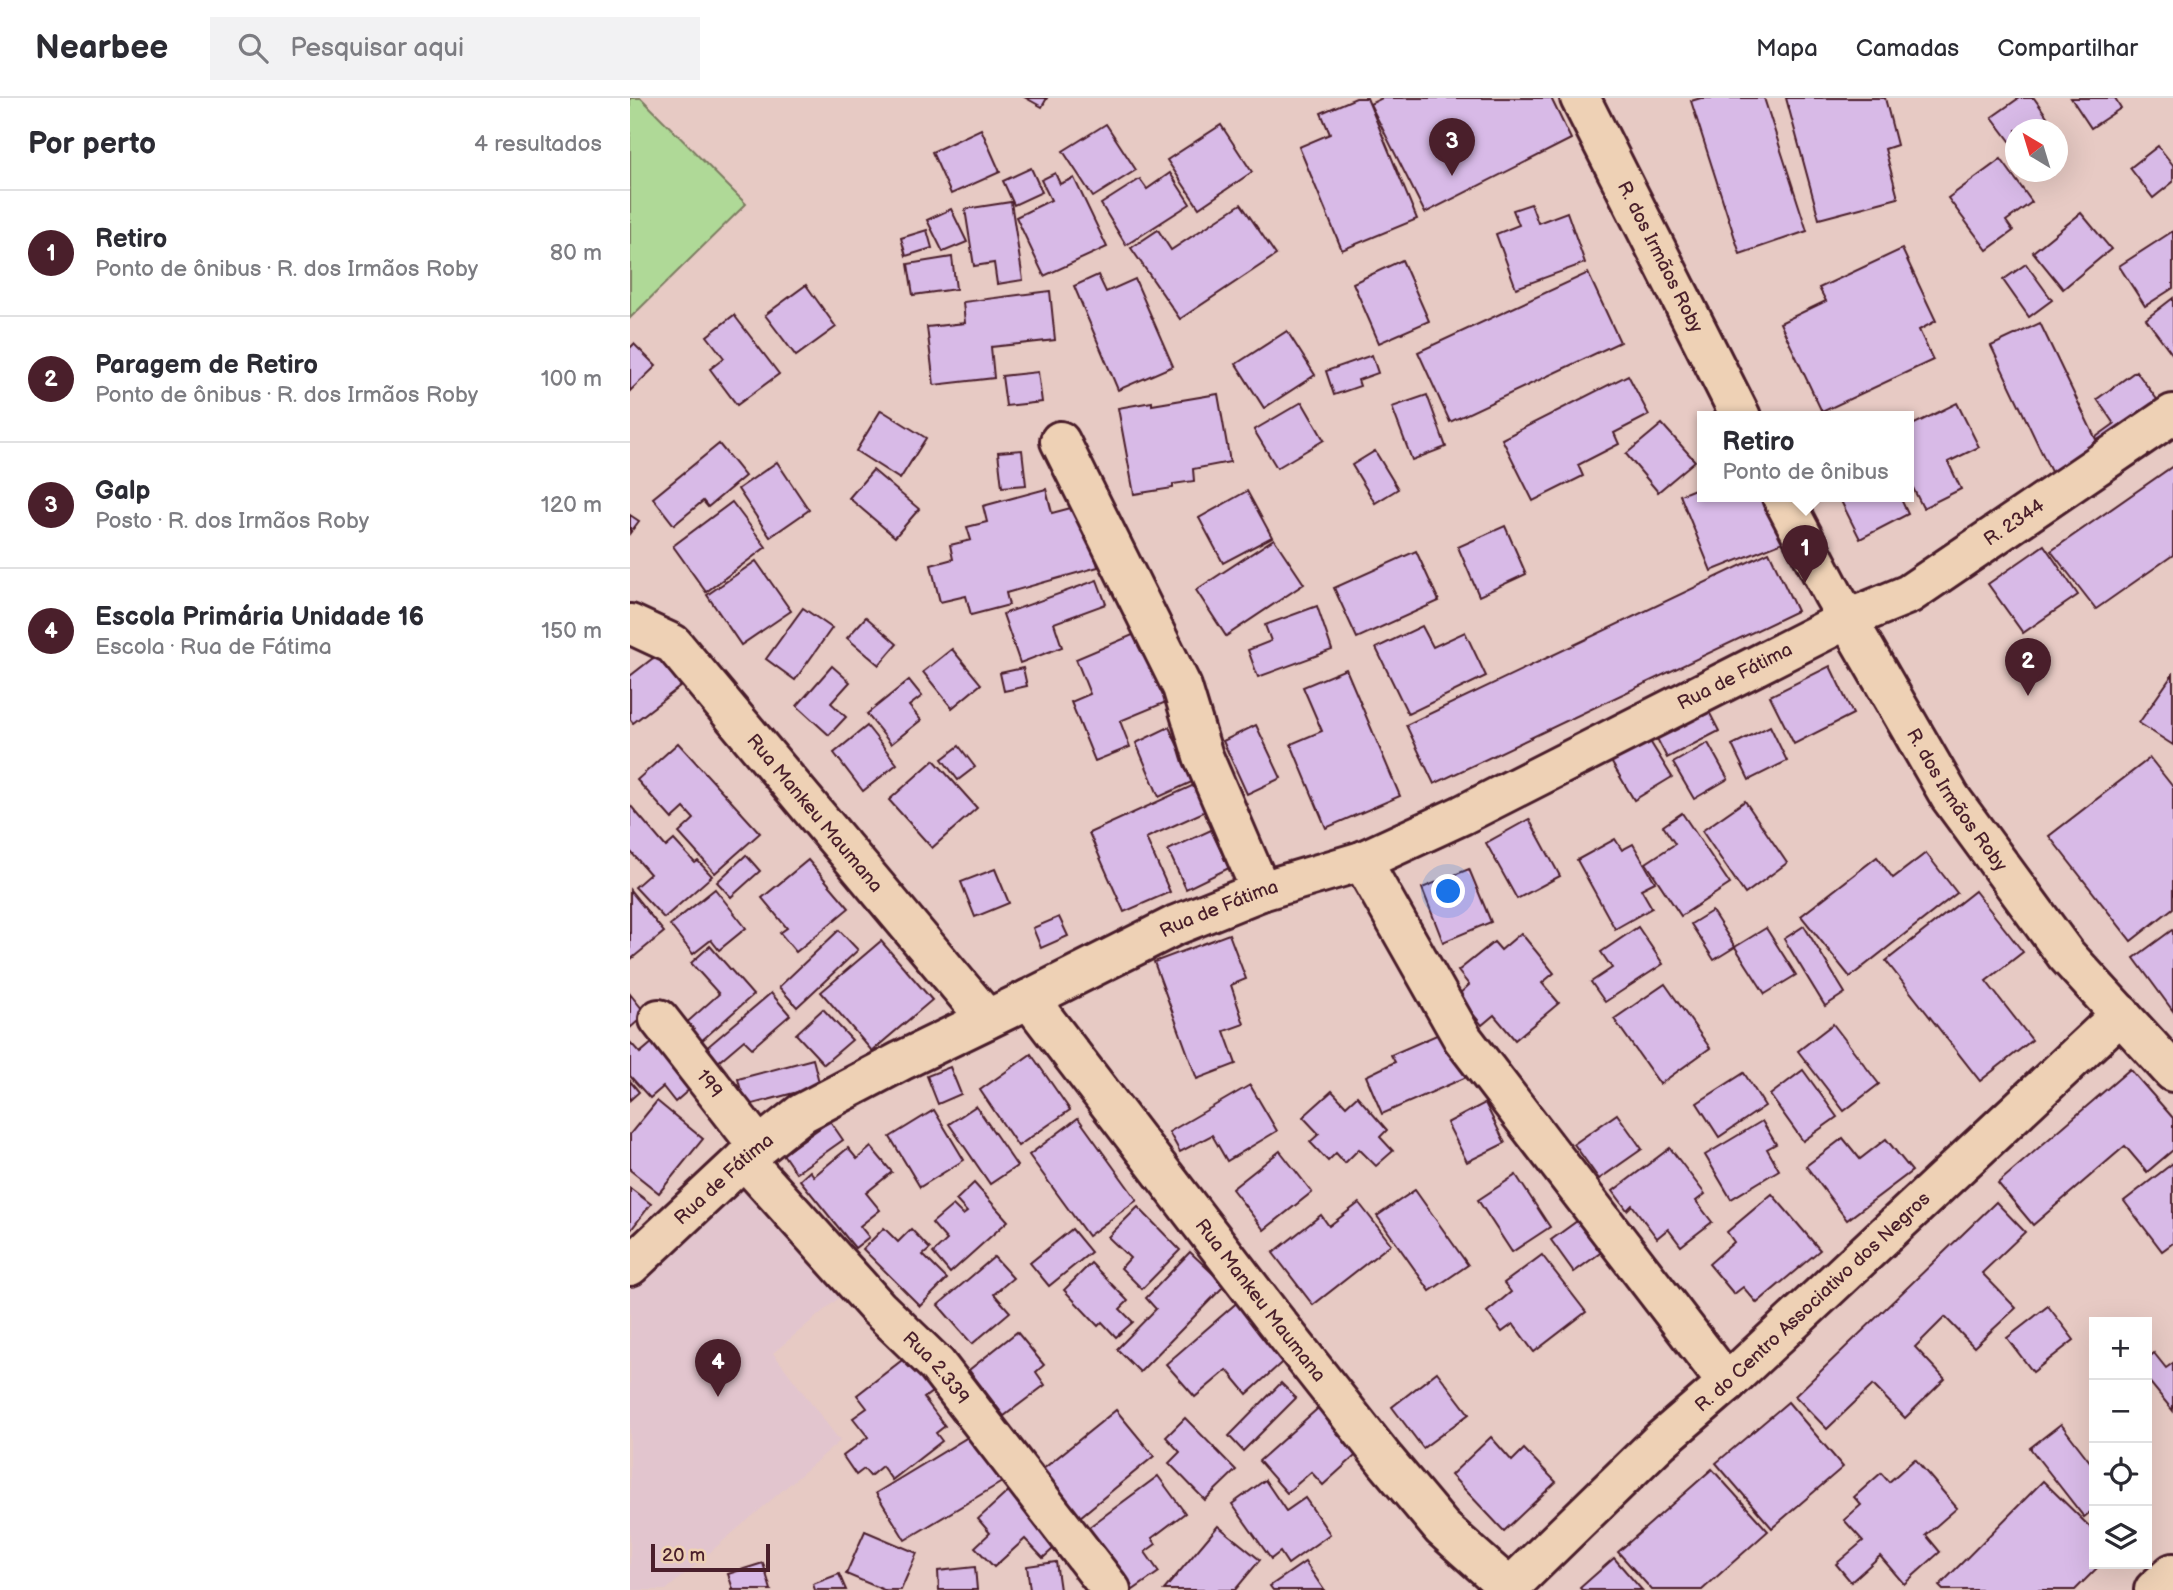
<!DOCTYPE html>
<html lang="pt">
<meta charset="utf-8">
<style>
body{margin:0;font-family:"Balsamiq Sans",sans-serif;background:#f2f2f3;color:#2b2b33}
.controls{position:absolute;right:21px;bottom:21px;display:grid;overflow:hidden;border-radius:0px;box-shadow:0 7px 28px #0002}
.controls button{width:63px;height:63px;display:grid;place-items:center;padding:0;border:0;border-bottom:2px solid #e1e1e2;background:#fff;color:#2b2b33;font:35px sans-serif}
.compass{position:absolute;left:1375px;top:21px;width:63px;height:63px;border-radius:50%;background:#fff;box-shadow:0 7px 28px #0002;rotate:322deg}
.scale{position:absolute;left:21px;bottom:18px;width:119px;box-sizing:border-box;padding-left:7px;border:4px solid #4a1f2b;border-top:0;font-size:19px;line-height:24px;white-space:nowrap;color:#4a1f2b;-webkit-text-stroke:5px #eed1b5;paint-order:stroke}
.you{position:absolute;left:819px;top:794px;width:24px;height:24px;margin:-18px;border:5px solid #fff;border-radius:50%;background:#1a73e8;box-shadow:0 0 0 10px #1a73e833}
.badge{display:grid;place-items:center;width:46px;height:46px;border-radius:50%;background:#4a1f2b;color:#fff;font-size:23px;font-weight:700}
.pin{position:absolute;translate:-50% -58px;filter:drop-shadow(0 2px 4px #0008)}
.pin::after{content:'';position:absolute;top:37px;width:24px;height:21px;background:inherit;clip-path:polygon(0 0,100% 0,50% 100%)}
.popup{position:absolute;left:1067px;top:313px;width:217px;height:91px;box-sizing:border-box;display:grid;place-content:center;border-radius:0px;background:#fff;filter:drop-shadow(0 2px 5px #0005);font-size:23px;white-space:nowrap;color:#7c7c81}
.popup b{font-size:26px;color:#2b2b33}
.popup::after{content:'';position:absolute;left:50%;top:100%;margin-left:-14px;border:14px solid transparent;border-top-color:#fff}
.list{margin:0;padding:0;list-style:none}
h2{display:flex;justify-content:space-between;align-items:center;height:91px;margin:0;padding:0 28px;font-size:30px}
h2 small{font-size:23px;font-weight:400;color:#7c7c81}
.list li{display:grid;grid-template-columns:46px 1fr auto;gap:21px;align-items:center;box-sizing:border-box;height:126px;padding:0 28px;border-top:2px solid #e1e1e2}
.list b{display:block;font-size:26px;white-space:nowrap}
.list p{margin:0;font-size:23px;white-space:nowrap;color:#7c7c81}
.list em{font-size:23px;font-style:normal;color:#7c7c81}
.icon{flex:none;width:38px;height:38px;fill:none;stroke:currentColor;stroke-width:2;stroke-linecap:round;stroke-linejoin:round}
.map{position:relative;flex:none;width:1543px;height:1492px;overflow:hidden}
header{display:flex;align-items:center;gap:42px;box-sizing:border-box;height:98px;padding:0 35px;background:#fff;border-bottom:2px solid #e1e1e2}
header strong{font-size:33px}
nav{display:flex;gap:38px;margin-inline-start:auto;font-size:24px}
.search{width:490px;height:63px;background:#f2f2f3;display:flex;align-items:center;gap:18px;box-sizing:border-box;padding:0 24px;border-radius:0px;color:#7c7c81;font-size:26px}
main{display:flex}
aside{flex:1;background:#fff}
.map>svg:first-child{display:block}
</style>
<header>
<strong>Nearbee</strong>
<div class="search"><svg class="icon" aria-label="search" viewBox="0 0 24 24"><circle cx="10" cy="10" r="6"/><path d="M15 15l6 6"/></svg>Pesquisar aqui</div>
<nav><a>Mapa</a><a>Camadas</a><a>Compartilhar</a></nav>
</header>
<main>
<aside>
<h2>Por perto<small>4 resultados</small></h2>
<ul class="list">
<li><span class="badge">1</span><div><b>Retiro</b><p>Ponto de ônibus · R. dos Irmãos Roby</p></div><em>80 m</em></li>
<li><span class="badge">2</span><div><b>Paragem de Retiro</b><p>Ponto de ônibus · R. dos Irmãos Roby</p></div><em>100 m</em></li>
<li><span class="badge">3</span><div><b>Galp</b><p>Posto · R. dos Irmãos Roby</p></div><em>120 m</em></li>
<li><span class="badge">4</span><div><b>Escola Primária Unidade 16</b><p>Escola · Rua de Fátima</p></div><em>150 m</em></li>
</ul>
</aside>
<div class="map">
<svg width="1543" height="1492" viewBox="0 0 1543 1492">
<rect width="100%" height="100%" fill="#e7cac4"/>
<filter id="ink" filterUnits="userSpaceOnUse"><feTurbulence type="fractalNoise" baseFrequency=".0143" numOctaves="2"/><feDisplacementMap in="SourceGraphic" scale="14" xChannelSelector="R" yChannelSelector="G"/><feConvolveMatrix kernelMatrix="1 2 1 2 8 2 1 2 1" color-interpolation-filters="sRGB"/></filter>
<g filter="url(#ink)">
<polygon fill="#e2c5ce" points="120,1082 216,1194 143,1255 210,1343 36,1492 0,1492 0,1191"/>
<polygon fill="#afd997" stroke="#7c7c61" stroke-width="2" points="0,0 11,0 116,106 0,220"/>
<g fill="#d8bae7" stroke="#4a1f2b" stroke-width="2">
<polygon points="396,0 417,0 412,9"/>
<polygon points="726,0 737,0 787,121 712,152 669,49 700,36 691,15"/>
<polygon points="752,0 921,0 941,41 795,115 740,6"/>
<polygon points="1071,0 1134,0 1177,133 1110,156 1061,3"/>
<polygon points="1156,0 1255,0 1267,47 1255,51 1268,100 1189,121"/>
<polygon points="1389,0 1404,0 1423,27 1417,32 1386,32 1386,51 1362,19"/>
<polygon points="1441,0 1485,0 1491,10 1461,30"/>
<polygon points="476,26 506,72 463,99 433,53"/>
<polygon points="591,27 622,74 569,110 537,62"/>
<polygon points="351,31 370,74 321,96 302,54"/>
<polygon points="1528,48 1543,67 1543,84 1523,100 1500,70"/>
<polygon points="1371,61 1402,104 1376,123 1383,133 1357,152 1318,100"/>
<polygon points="401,70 412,94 384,107 373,83"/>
<polygon points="425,75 430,86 444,80 477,149 414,178 386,119 421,102 411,82"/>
<polygon points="540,75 560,106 496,147 471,106 510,81 517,91"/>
<polygon points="381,104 393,182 367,186 364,165 344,168 335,111"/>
<polygon points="611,106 646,157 550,221 501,150 528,132 541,152"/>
<polygon points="901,106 908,125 937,114 955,165 886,190 866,136 889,127 883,112"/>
<polygon points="321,111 337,144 313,154 297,122"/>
<polygon points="1451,115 1481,151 1433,191 1403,154"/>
<polygon points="297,132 302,150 276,158 271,140"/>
<polygon points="1543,133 1543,190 1515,208 1489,168"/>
<polygon points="1272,151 1306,223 1289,232 1303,262 1192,314 1150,225 1196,203 1189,190"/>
<polygon points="322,159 326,191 283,197 278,166"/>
<polygon points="772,162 799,223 749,245 723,185"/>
<polygon points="1396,166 1422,202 1399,219 1373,182"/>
<polygon points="958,175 990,244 820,324 788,254"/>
<polygon points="468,177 476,194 505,181 543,268 488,292 444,188"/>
<polygon points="176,187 206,229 166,258 135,217"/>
<polygon points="420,193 425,242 361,249 364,280 304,287 297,229 335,225 333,204"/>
<polygon points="1543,200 1543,257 1516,221"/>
<polygon points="104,217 149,276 107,307 80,271 94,260 77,238"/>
<polygon points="1410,225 1471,352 1422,376 1361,248"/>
<polygon points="657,233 685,277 634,310 606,266"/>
<polygon points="4,246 26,268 0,293 0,250"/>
<polygon points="742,257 748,275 728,282 730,288 704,297 696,273"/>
<polygon points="1506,273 1537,315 1478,358 1466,339 1484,326 1467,301"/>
<polygon points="408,274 412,304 376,308 372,278"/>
<polygon points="998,277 1019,317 984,335 989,346 948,367 953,378 903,403 872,341"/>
<polygon points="588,296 600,364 563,371 564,383 543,386 543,390 504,396 488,310 522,304 522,307"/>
<polygon points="797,297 816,349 782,362 762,309"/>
<polygon points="672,304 694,342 647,370 624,332"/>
<polygon points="1327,305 1349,349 1318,364 1331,391 1293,410 1278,380 1278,329"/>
<polygon points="251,312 296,340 270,381 226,353"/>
<polygon points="1032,326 1065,363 1028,394 996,356"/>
<polygon points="89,346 115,378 78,409 73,403 44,427 23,400"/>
<polygon points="392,352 396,387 372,389 368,354"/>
<polygon points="745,353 768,391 745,405 722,367"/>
<polygon points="147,364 179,412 140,439 108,391"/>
<polygon points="1543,368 1543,457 1466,511 1421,453"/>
<polygon points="243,372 289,411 265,439 219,400"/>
<polygon points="1072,388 1072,399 1135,399 1153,444 1081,473 1050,397"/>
<polygon points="416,391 422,415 452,407 468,469 376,495 379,507 341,517 336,498 310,504 301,467 323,461 320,447 341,442 337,429 357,424 353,408"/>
<polygon points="617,393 642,439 593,465 569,420"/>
<polygon points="1209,399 1270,399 1278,416 1230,441"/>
<polygon points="102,404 136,449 76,494 43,448"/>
<polygon points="0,417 9,423 0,435"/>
<polygon points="875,428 896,476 849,498 828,449"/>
<polygon points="644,441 674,486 596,538 566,492"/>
<polygon points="1414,447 1448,497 1393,535 1358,486"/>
<polygon points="786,453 809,503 727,540 704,490"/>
<polygon points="1139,454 1167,513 804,686 776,627"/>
<polygon points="126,463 161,513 111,547 77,497"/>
<polygon points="467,482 476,506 424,525 432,549 390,565 373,516"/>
<polygon points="687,508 702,552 628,579 618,552 641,543 635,527"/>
<polygon points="173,510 202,530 165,582 136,561"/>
<polygon points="236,519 267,546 249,567 217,540"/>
<polygon points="792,528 803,549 835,534 856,578 778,616 746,550"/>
<polygon points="512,533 541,602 490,623 500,649 465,663 441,604 460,596 446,561"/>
<polygon points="322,551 351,586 322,610 293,574"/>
<polygon points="27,557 51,588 3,625 0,621 0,578"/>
<polygon points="202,568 220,584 201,605 216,619 199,637 167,608"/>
<polygon points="1200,568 1223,616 1164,646 1140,598"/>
<polygon points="393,570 397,588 374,593 370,575"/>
<polygon points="716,571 770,698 696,730 661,646 692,633 673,589"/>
<polygon points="1543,576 1543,647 1509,625"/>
<polygon points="279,582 292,598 279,608 291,622 261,646 237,616"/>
<polygon points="1071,598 1089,633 1037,660 1019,625"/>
<polygon points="626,627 651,680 617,696 593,643"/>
<polygon points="237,628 267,666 233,693 204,655"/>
<polygon points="1140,628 1157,663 1119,682 1102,647"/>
<polygon points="539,629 564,683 529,699 506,645"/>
<polygon points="1013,632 1042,679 1004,702 976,655"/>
<polygon points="48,645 130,735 85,775 49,735 64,721 54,710 42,721 7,682"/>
<polygon points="1078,645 1098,681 1064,701 1043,665"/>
<polygon points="329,648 345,669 328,682 312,661"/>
<polygon points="1520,660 1543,689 1543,810 1501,843 1419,738"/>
<polygon points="304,662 347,710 302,750 259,702"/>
<polygon points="564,687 576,713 516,740 540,794 494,814 459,735"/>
<polygon points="1115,703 1157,765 1115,796 1072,733"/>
<polygon points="0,707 36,749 44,742 65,765 68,763 82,778 34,820 5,789 20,776 0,753"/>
<polygon points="1052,715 1100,786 1051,818 1016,765 1045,746 1033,728"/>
<polygon points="899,721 930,778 887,801 856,745"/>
<polygon points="581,732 599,770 556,791 538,752"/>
<polygon points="985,741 992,752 1003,746 1025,784 1011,791 1022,810 985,831 947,762"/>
<polygon points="1296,755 1327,795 1220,879 1171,818 1247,759 1263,780"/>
<polygon points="116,757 130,773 101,799 87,784"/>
<polygon points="178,762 219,810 166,854 150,835 157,830 132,800"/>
<polygon points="365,771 379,805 345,819 331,784"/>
<polygon points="839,771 861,824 813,844 792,790"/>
<polygon points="85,791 116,830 89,852 81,842 63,856 40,827"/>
<polygon points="0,792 34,834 0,862"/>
<polygon points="1345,793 1393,854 1356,883 1402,942 1350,983 1256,863"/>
<polygon points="1082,813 1105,849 1084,862 1061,826"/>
<polygon points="429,819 438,838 411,850 403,830"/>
<polygon points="1174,828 1215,895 1195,908 1154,841"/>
<polygon points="1008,829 1033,866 975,904 961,884 982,870 971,854"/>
<polygon points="1136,830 1166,877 1135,896 1105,849"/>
<polygon points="209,832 228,852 167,909 149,889"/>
<polygon points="1542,832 1543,833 1543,913 1504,860"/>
<polygon points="891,835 924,875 912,885 929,905 885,942 864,917 852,927 828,897 839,887 828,873 864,844 871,852"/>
<polygon points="599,836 616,881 601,887 614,926 594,933 606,966 567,981 524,864"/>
<polygon points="251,843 302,902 242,953 191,894"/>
<polygon points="80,848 123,897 70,944 54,927 89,896 61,865"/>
<polygon points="1035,886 1080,950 1030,986 984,921"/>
<polygon points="141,895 160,917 122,950 114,942 87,965 75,951"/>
<polygon points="0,896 16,916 0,930"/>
<polygon points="193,911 222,942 194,966 166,936"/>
<polygon points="1203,926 1249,986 1214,1013 1168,953"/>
<polygon points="818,932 839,978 752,1016 736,978 765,964 761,957"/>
<polygon points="30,938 61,990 45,1004 33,989 20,1000 0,978 0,944 10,955"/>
<polygon points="401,956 440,1012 388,1048 350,992"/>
<polygon points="183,961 190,988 115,1008 108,981"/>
<polygon points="320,969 331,996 308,1006 297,978"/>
<polygon points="1500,971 1543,1020 1543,1052 1517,1074 1495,1048 1403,1127 1368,1085"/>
<polygon points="1173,972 1207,1019 1173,1043 1140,997"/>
<polygon points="1114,975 1135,1008 1089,1039 1067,1005"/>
<polygon points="0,983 9,994 0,1002"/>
<polygon points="620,987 647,1033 597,1063 582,1037 550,1054 539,1034"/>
<polygon points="702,993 716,1008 727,998 757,1032 750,1039 763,1053 746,1068 729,1051 715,1065 706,1055 698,1063 680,1044 689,1036 673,1019"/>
<polygon points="27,1003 73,1041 29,1095 0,1072 0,1036"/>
<polygon points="855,1005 875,1045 837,1064 817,1025"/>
<polygon points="346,1008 387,1068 360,1086 319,1026"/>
<polygon points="304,1012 334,1062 290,1089 260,1039"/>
<polygon points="987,1016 1012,1051 969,1081 944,1046"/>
<polygon points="448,1020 507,1102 458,1138 399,1057"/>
<polygon points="200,1023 213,1042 166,1075 153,1056"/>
<polygon points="1132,1023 1146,1046 1137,1051 1149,1072 1101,1101 1075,1057"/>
<polygon points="1213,1040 1230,1061 1256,1041 1282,1073 1217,1122 1176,1068"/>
<polygon points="241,1049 262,1074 236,1095 250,1112 230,1128 239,1139 225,1150 170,1082 180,1073 184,1078 218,1050 227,1061"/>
<polygon points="1040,1050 1075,1096 1066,1103 1082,1124 1051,1148 1038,1131 1027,1140 1002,1107 997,1112 983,1093"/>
<polygon points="650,1053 682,1094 634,1132 602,1091"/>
<polygon points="1543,1065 1543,1145 1532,1153 1494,1103"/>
<polygon points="886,1077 920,1129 882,1154 848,1102"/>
<polygon points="344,1085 378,1123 320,1175 303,1155 317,1142 302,1125 323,1107 333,1117 337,1114 326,1102"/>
<polygon points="0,1090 21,1106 0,1133"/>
<polygon points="785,1092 838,1167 800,1193 747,1118"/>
<polygon points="1142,1096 1190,1152 1127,1205 1113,1189 1104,1196 1079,1166 1104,1144 1097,1134"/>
<polygon points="1366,1104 1395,1134 1352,1175 1386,1210 1344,1249 1315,1219 1285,1249 1315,1281 1275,1320 1243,1287 1197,1331 1165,1298"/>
<polygon points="729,1105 761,1146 683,1207 643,1155 691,1117 699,1128"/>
<polygon points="508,1109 550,1152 512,1191 491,1170 500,1160 478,1139"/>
<polygon points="954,1118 977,1150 944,1174 921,1142"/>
<polygon points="254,1130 268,1144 281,1131 300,1151 293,1157 317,1181 290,1208 233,1151"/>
<polygon points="442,1131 461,1154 419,1188 400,1165"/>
<polygon points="560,1154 595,1187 510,1274 487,1251 526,1211 516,1200"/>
<polygon points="912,1157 956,1214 904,1254 883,1226 872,1234 857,1214 881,1194 874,1185"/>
<polygon points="364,1159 383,1180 364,1196 380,1214 342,1246 308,1207"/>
<polygon points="461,1165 498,1203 490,1211 503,1224 486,1239 472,1224 468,1228 434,1192"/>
<polygon points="610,1202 659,1258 617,1296 597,1272 565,1299 536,1266"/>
<polygon points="1418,1208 1444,1242 1403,1274 1377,1240"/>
<polygon points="387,1234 414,1267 406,1274 415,1287 374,1318 339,1272"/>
<polygon points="1524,1255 1536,1270 1543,1265 1543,1313 1517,1281 1517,1261"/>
<polygon points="280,1256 306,1291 294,1300 315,1328 306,1335 312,1343 262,1382 252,1368 240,1378 234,1371 226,1377 213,1358 238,1339 223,1320 237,1310 227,1297"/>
<polygon points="807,1274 839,1316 793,1350 762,1309"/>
<polygon points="651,1285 666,1300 613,1353 599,1338"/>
<polygon points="695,1304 735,1349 693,1387 681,1374 657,1395 629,1363"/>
<polygon points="1158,1304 1213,1369 1142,1430 1086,1365"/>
<polygon points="486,1312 524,1358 450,1419 412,1372"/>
<polygon points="555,1320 606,1372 575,1402 539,1365 550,1354 536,1339"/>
<polygon points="1431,1326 1464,1369 1464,1411 1454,1419 1400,1350"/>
<polygon points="343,1336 372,1384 275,1442 246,1395"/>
<polygon points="861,1339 882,1363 894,1351 926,1384 874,1433 821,1377"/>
<polygon points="1285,1361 1327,1410 1296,1437 1310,1454 1274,1486 1250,1458 1221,1484 1206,1466 1233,1443 1214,1422 1231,1407 1224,1399 1251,1375 1259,1384"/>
<polygon points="1082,1371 1138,1433 1072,1492 1022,1492 988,1454"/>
<polygon points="528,1378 555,1415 522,1440 526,1446 515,1454 529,1474 503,1492 493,1478 451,1435"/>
<polygon points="635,1382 656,1413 675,1400 700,1436 658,1466 650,1454 641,1461 602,1406"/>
<polygon points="1413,1383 1464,1433 1464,1466 1471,1466 1445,1492 1313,1492 1309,1488"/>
<polygon points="383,1389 433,1442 413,1460 395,1441 364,1469 345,1449 360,1435 348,1421"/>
<polygon points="588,1428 630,1462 605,1492 534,1492"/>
<polygon points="235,1433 287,1455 271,1492 254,1492 216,1476"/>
<polygon points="984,1460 1012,1492 952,1492 950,1490"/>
<polygon points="426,1464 430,1492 400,1492 397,1468"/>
<polygon points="675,1464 694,1492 643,1492 640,1488"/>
<polygon points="133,1465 141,1492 101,1492 103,1491 98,1476"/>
<polygon points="345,1469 347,1492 309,1492 308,1473"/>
<polygon points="209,1476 216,1492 185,1492 183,1486"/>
</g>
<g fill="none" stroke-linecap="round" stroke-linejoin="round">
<defs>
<g id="minor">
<path id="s1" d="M950,0L1111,319"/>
<polyline points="430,343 552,589 573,658 631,793"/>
<path id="s2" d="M1152,399L1203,496L1320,699L1436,857L1543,974"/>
<path id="s3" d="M0,526L43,546L357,921"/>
<polyline points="732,763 833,941 1097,1285"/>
<path id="s4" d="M399,901L644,1221L755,1362L812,1430L878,1489"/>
<path id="s5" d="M29,921L129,1049"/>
<path id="s6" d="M114,1061L248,1210L307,1267L481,1492"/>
<path id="s7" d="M0,1168L114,1061L172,1015L271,963L399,901L546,827L631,793L732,763L832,717L1218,521L1279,496L1543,316"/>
<path id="s8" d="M877,1492L1030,1343L1097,1285L1491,916"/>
<polyline points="1524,1492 1543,1475"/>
</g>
</defs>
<use href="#minor" stroke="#4a1f2b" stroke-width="44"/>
<use href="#minor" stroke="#eed1b5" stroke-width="38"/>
</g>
</g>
<g text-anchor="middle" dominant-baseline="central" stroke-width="5" stroke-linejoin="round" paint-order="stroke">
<g font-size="19" fill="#4a1f2b" stroke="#eed1b5">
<text stroke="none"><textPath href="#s1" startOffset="178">R. dos Irmãos Roby</textPath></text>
<text stroke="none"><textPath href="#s7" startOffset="1582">R. 2344</textPath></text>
<text stroke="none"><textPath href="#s7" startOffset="1262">Rua de Fátima</textPath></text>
<text stroke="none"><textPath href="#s2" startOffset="350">R. dos Irmãos Roby</textPath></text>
<text stroke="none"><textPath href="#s3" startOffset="268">Rua Mankeu Maumana</textPath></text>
<text stroke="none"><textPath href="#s7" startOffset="695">Rua de Fátima</textPath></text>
<text stroke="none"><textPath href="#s5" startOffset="82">199</textPath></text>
<text stroke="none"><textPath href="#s7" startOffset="128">Rua de Fátima</textPath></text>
<text stroke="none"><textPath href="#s4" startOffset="380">Rua Mankeu Maumana</textPath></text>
<text stroke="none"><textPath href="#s8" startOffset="420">R. do Centro Associativo dos Negros</textPath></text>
<text stroke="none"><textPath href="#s6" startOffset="284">Rua 2.339</textPath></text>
</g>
</g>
</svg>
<div class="controls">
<button>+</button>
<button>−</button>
<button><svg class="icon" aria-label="locate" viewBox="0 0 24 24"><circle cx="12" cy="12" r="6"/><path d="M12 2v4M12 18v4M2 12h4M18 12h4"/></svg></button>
<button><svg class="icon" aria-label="layers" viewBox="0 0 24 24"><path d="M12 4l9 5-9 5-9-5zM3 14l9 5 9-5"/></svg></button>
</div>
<svg class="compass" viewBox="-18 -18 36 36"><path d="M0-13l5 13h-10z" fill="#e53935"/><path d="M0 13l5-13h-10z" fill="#7c7c81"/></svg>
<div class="scale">20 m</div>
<div class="you"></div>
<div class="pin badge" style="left:1175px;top:485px">1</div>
<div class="popup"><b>Retiro</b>Ponto de ônibus</div>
<div class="pin badge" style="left:1398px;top:598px">2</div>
<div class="pin badge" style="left:822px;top:78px">3</div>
<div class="pin badge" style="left:88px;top:1299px">4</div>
</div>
</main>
